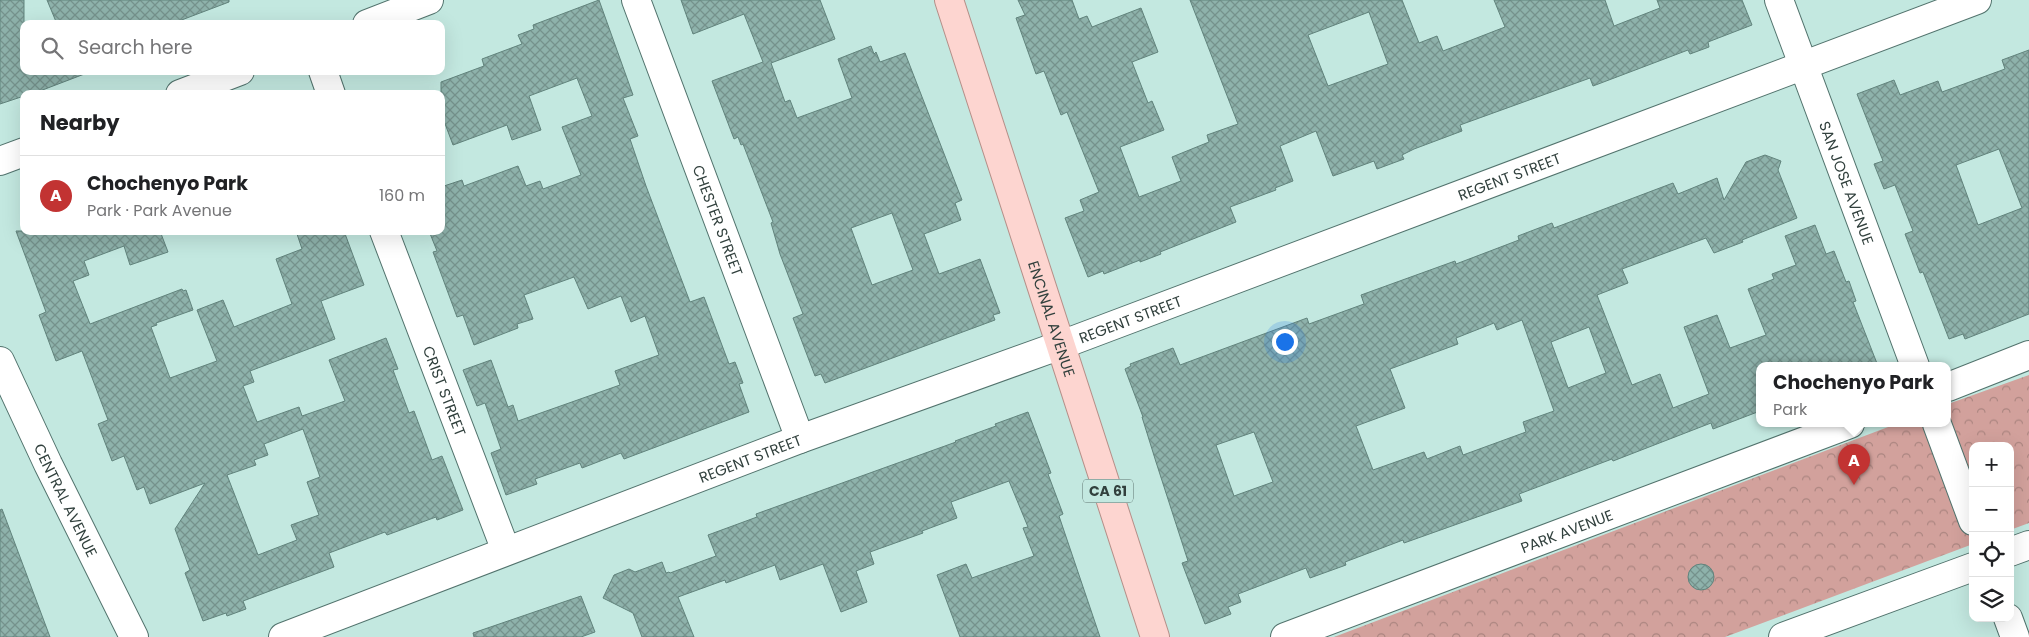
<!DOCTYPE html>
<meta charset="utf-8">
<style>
body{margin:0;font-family:Poppins,sans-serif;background:#f6f6f6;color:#202124}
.controls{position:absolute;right:15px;bottom:15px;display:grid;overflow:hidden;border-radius:10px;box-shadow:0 5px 20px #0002}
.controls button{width:45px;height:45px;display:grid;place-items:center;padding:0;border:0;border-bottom:1px solid #e0e0e0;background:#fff;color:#202124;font:25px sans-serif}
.you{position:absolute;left:1284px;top:341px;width:18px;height:18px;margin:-12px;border:4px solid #fff;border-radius:50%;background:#1a73e8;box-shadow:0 0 0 8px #1a73e833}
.badge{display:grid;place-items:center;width:32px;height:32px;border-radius:50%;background:#c23332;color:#fff;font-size:16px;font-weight:700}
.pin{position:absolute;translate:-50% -41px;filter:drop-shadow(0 1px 2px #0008)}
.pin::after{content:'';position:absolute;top:26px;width:18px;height:15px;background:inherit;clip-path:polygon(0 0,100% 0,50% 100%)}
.popup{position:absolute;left:1756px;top:362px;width:195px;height:65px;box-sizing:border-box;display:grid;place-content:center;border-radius:10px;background:#fff;filter:drop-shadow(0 1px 4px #0005);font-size:16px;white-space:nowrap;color:#757577}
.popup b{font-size:19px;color:#202124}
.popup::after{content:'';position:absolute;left:50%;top:100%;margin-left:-10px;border:10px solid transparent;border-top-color:#fff}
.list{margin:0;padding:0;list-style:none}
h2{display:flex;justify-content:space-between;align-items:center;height:65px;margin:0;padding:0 20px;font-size:21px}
h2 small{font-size:16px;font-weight:400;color:#757577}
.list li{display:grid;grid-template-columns:32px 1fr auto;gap:15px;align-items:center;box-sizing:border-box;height:80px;padding:0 20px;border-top:1px solid #e0e0e0}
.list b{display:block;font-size:19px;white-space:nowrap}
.list p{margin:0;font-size:16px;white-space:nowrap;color:#757577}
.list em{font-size:16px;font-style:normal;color:#757577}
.icon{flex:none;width:28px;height:28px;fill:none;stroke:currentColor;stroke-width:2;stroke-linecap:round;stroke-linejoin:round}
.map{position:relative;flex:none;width:2029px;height:637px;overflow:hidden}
.search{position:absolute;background:#fff;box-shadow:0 5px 20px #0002;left:20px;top:20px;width:425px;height:55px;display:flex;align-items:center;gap:12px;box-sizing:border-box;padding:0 18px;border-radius:10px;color:#757577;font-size:19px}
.panel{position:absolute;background:#fff;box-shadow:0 5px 20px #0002;left:20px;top:90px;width:425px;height:145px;border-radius:10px}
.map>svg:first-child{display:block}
</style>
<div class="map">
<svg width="2029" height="637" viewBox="0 0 2029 637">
<defs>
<pattern id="park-crowns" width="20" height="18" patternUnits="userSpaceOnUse" patternTransform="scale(1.25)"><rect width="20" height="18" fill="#d2a19c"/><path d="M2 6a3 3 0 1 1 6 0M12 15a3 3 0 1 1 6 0" fill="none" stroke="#ab8580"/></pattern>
<pattern id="building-cross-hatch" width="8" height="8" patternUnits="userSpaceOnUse" patternTransform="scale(1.25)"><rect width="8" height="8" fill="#8eb2ab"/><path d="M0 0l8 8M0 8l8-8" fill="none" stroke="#75928c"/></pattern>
</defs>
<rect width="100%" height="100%" fill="#c3e8e0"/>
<polygon fill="url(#park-crowns)" points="2029,375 2029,523 2010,530 2010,446 1973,446 1973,544 1725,637 1334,637 1896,424 1948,424 1948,404"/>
<g fill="url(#building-cross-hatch)" stroke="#61837c" fill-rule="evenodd">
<polygon points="0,0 24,0 24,71 86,71 87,73 32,94 24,94 24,96 0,104"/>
<polygon points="47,0 229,0 229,2 171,24 57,24"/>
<polygon points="599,0 633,95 623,98 638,136 630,139 646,186 690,302 704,297 729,364 735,362 743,383 739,384 749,412 624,459 621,453 582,468 580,463 535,479 537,484 506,495 491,453 501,449 485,403 477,406 463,370 491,360 508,407 513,405 518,421 620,385 615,371 659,355 645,316 631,322 621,296 588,309 574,277 524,295 533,319 517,324 518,328 474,345 463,315 457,317 433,252 437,251 429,231 441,231 441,187 462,180 464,186 518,166 526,186 540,181 543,189 581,175 562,127 592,116 577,78 529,96 541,130 512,140 507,125 453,145 441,113 441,82 484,66 482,59 522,44 518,35 534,29 533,25"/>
<path d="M681,0H820L835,39L771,63L785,102L790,100L797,118L852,98L838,59L871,46L874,54L876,52L880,62L905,53L962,200L955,203L961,220L924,234L939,274L980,259L1000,313L993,315L995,320L825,383L821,374L815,376L793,318L803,314L780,254L771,223L773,222L743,144L741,145L738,137L734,139L712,81L763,62L744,14L693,34ZM892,213L913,270L872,285L851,228Z"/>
<path d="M1018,0H1072L1079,19L1087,16L1092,27L1141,8L1158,52L1132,62L1148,103L1152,101L1164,130L1120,147L1139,197L1181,181L1172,157L1209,142L1207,135L1238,124L1190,0H1402L1419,43L1437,36L1443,51L1505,27L1494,0H1605L1614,26L1660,8L1657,0H1742L1752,25L1708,42L1709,47L1690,54L1688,50L1593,86L1590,78L1460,125L1462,131L1414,149L1402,155L1404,159L1377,169L1374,161L1333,176L1316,131L1280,146L1293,181L1275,188L1276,190L1230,207L1236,222L1160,252L1161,254L1140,262V260L1104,274L1103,271L1088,277L1065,218L1084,211L1080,200L1099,192L1067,112L1061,115L1044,71L1036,74L1016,18L1025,15ZM1369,12L1388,64L1328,86L1308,35Z"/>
<path d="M2029,50V314L1965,339L1963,334L1949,339L1923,272L1920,273L1905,234L1913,231L1895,185L1884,189L1874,164L1883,161L1857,94L1894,80L1900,95L1938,81L1942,92L2005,69L2002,60ZM1999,149L2022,208L1978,225L1956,165Z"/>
<path d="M1765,155L1781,161L1778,170L1797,218L1742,240L1743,242L1714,253L1706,238L1622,269L1628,283L1597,295L1632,385L1660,374L1673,408L1709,394L1684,327L1717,315L1730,348L1766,335L1748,289L1774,279L1772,274L1796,265L1785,236L1815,225L1826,254L1834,251L1846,282L1849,281L1856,301L1853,302L1878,366H1760V411L1713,429L1711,423L1613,461L1612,459L1519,494L1522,501L1404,543L1403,540L1345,562L1346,565L1310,578L1306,568L1238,594L1241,602L1228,607L1231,614L1205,624L1182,563L1188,561L1156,462L1142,417H1143L1125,369L1131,366L1130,364L1173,348L1180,365L1307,318L1309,324L1364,304L1361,295L1455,261L1456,264L1519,240L1518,236L1552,223L1554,228L1673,183L1678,194L1717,178L1724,200L1746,162ZM1522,320L1554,411L1523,422L1526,432L1463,455L1460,446L1427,459L1424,452L1373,470L1356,426L1405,408L1390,369L1458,344L1456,338L1494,323L1497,330ZM1589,327L1606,373L1568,388L1551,342ZM1254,432L1273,482L1234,496L1216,445Z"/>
<path d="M16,231H160L168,252L130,265L124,246L84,261L89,275L73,281L90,324L182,289L183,291L186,290L193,310L156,323L157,325L151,327L170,378L217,361L197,310L223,300L234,327L292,304L276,259L302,249L296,231H344L364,285L321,301L335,339L250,371L254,382L243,386L257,422L299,407L302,416L345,401L329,360L386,338L398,369L393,370L409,413L414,411L432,460L442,456L463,510L437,520L436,517L387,535L385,532L329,553L334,567L243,601L246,609L227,616L226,613L203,621L185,573L190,570L175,529L205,483L150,504L144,487L137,490L124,456L112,461L98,424L108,420L82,351L56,361L39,315L46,312ZM303,429L320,477L307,482L319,515L291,525L297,540L258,555L227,475L256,465L254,460L268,455L264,444Z"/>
<polygon points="1028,412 1051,473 1048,474 1063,514 1059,516 1100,637 960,637 937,575 966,564 972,578 1034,556 1023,528 1028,527 1009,481 951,502 957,518 922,531 923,533 870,552 874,564 856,571 867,602 841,612 823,564 780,580 775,565 726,583 725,580 678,597 694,637 642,637 633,613 603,598 614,575 629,569 635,572 662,562 666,573 669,572 670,573 716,556 708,535 757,517 756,514 956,442 955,441 996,426 995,424"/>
<polygon points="2,509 50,637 0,637 0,510"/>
<circle cx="1701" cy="577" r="13"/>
<polygon points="581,596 595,632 581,637 474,637 473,633"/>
</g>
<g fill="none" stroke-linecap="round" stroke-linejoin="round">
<defs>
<g id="minor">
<path id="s1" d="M636,0L800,439"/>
<path id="s2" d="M1779,0L1915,366"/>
<polyline points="367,24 429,0"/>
<polyline points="323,71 331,94"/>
<polyline points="180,94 240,71"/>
<polyline points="0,161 24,152"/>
<path id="s3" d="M384,231L506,551"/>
<path id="s4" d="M0,361L48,464L134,637"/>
<polyline points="1948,387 2029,355"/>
<polyline points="1937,424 1973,521"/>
<polyline points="2010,552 2029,545"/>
<polyline points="2008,618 2015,637"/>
<path id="s5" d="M283,637L800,439L1061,345L1977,0"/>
<path id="s6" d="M1285,637L1850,424"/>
<polyline points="1783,637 1973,567"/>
</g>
<g id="major">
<path id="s7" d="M949,0L1155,637"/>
</g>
</defs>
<use href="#minor" stroke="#52736d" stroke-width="30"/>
<use href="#major" stroke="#b58f88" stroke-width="30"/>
<use href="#minor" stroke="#fff" stroke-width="28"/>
<use href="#major" stroke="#fdd5d0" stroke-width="28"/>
</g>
<g text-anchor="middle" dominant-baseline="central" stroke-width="4.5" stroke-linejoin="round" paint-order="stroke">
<rect fill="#c3e8e0" stroke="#5d726e" stroke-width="1" x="1083" y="479.5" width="50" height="23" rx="4"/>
<g font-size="14" font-weight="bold" fill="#31403d">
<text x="1108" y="491">CA 61</text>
</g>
<g font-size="15" fill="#31403d" stroke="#c3e8e0">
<text stroke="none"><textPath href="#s5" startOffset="1310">REGENT STREET</textPath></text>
<text stroke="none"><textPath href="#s2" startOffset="195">SAN JOSE AVENUE</textPath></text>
<text stroke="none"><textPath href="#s1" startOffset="235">CHESTER STREET</textPath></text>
<text stroke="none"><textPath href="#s7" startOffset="335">ENCINAL AVENUE</textPath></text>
<text stroke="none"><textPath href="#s5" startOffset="905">REGENT STREET</textPath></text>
<text stroke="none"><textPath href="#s3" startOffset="171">CRIST STREET</textPath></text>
<text stroke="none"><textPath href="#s5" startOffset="500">REGENT STREET</textPath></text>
<text stroke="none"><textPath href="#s4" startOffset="154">CENTRAL AVENUE</textPath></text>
<text stroke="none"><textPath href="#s6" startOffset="301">PARK AVENUE</textPath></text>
</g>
</g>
</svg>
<div class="controls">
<button>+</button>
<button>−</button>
<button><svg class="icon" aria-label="locate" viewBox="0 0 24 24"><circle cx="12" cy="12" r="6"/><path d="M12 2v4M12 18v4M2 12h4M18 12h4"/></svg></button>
<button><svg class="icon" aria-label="layers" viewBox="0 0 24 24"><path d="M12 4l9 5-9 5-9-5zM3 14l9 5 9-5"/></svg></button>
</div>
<div class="you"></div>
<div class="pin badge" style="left:1854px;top:485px">A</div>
<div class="popup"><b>Chochenyo Park</b>Park</div>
<div class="search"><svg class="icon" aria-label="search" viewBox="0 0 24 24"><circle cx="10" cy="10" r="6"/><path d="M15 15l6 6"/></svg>Search here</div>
<section class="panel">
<h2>Nearby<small></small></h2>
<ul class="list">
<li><span class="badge">A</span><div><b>Chochenyo Park</b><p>Park · Park Avenue</p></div><em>160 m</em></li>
</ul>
</section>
</div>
